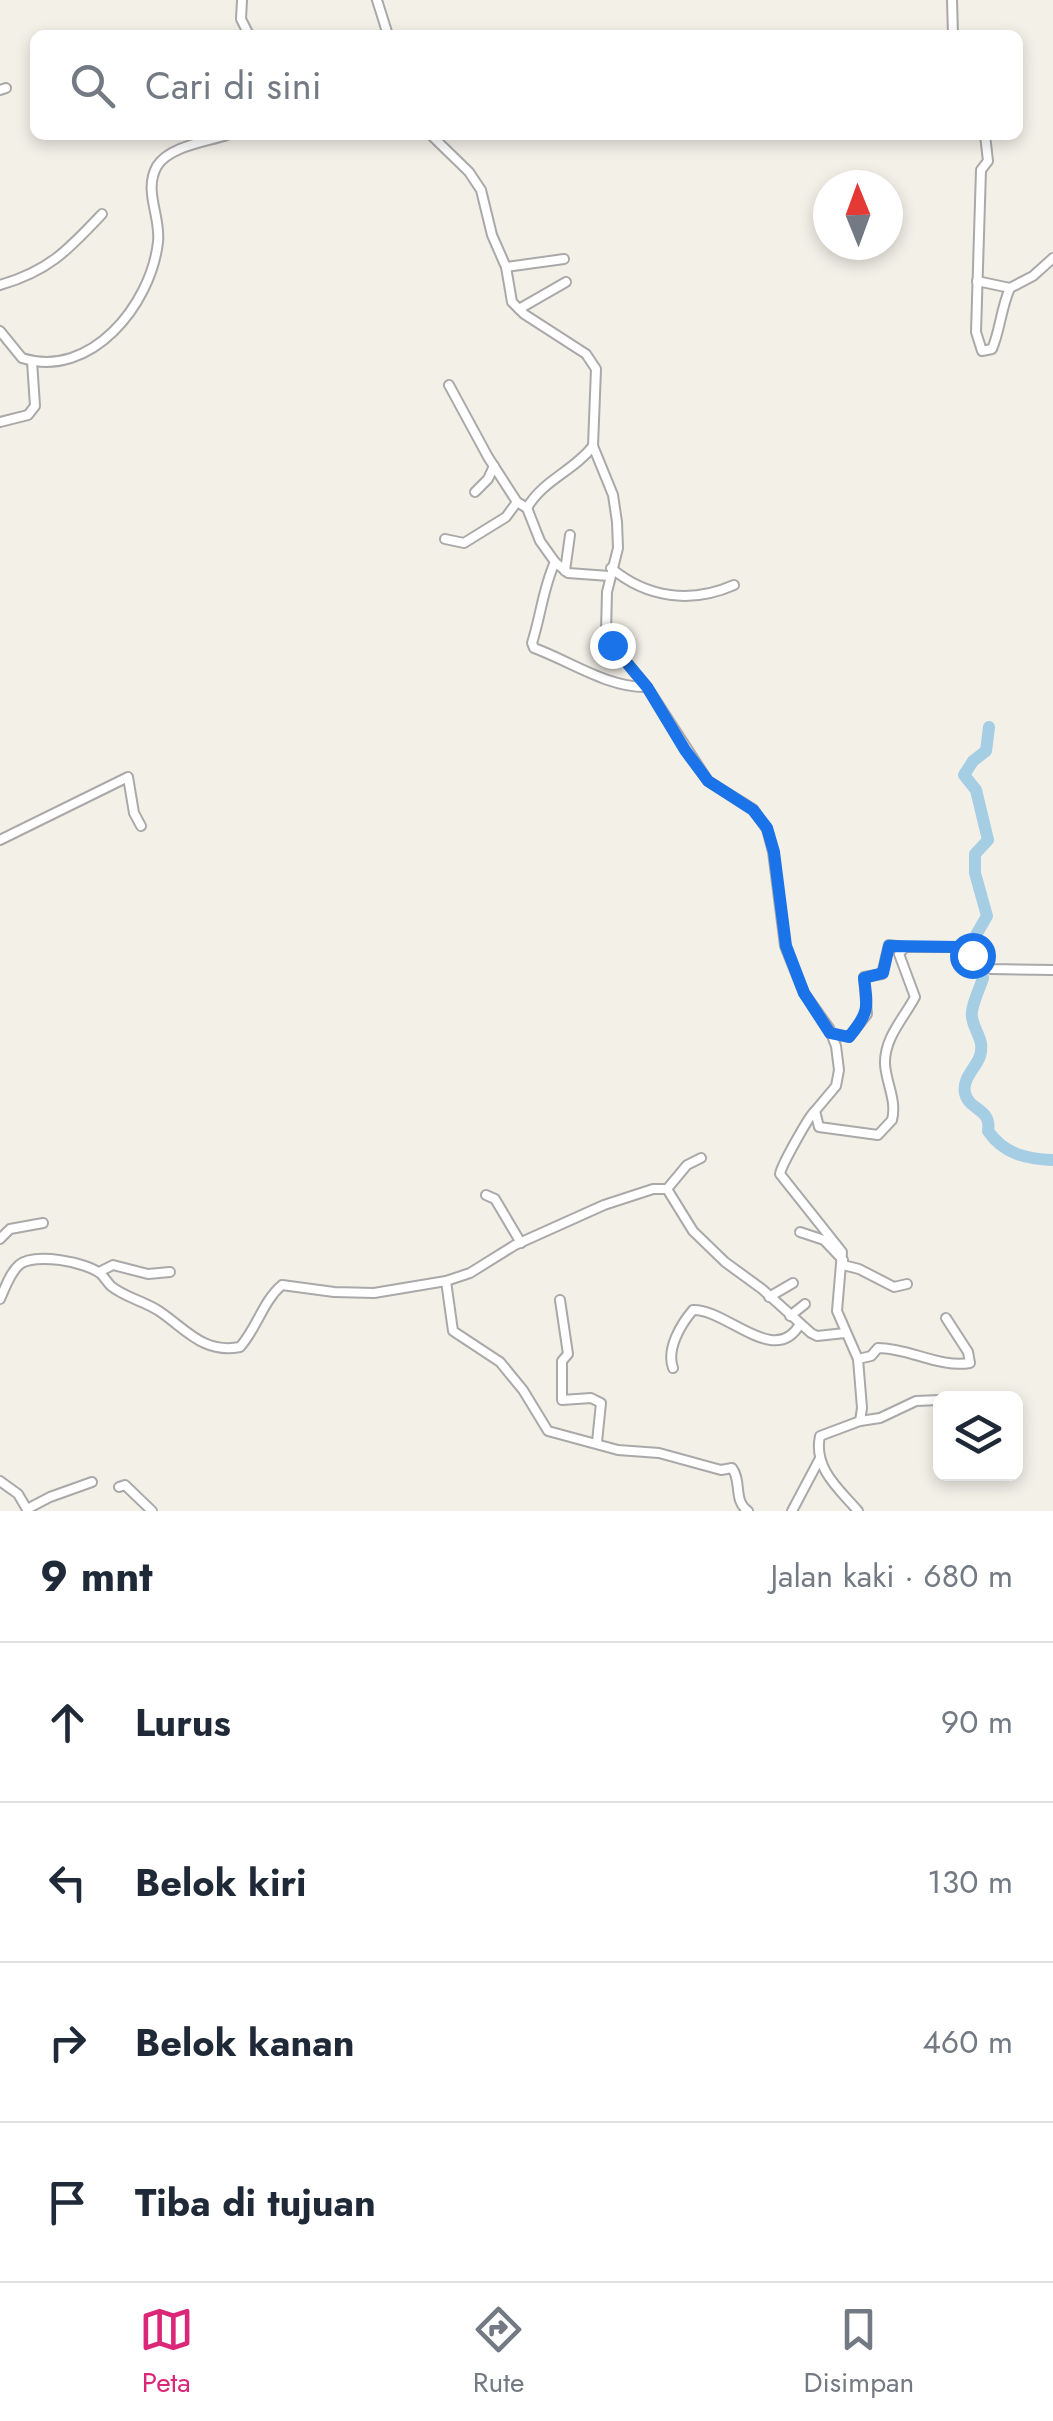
<!DOCTYPE html>
<html lang="id">
<meta charset="utf-8">
<style>
body{margin:0;font-family:Jost,sans-serif;background:#f2f2f3;color:#1f2937}
.controls{position:absolute;right:30px;bottom:30px;display:grid;overflow:hidden;border-radius:15px;box-shadow:0 5px 15px #0003}
.controls button{width:90px;height:90px;display:grid;place-items:center;padding:0;border:0;border-bottom:2px solid #e0e1e3;background:#fff;color:#1f2937;font:50px sans-serif}
.compass{position:absolute;left:813px;top:170px;width:90px;height:90px;border-radius:50%;background:#fff;box-shadow:0 5px 15px #0003;rotate:359deg}
.stop{position:absolute;width:30px;height:30px;margin:-22px;border:8px solid #1a73e8;border-radius:50%;background:#fff}
.stop.end{background:#1a73e8;border-color:#fff;box-shadow:0 2px 10px #0008}
.list{margin:0;padding:0;list-style:none}
h2{display:flex;justify-content:space-between;align-items:center;height:130px;margin:0;padding:0 40px;font-size:42px}
h2 small{font-size:32px;font-weight:400;color:#747a83}
.list li{display:grid;grid-template-columns:65px 1fr auto;gap:30px;align-items:center;box-sizing:border-box;height:160px;padding:0 40px;border-top:2px solid #e0e1e3}
.list b{display:block;font-size:38px;white-space:nowrap}
.list em{font-size:32px;font-style:normal;color:#747a83}
.icon{flex:none;width:55px;height:55px;fill:none;stroke:currentColor;stroke-width:2;stroke-linecap:round;stroke-linejoin:round}
.map{position:relative;flex:none;width:1053px;height:1511px;overflow:hidden}
.search{position:absolute;background:#fff;box-shadow:0 5px 15px #0003;left:30px;right:30px;top:30px;height:110px;display:flex;align-items:center;gap:25px;box-sizing:border-box;padding:0 35px;border-radius:15px;color:#747a83;font-size:38px}
.sheet{height:770px;background:#fff}
nav{display:flex;justify-content:space-around;align-items:center;box-sizing:border-box;height:140px;border-top:2px solid #e0e1e3;background:#fff;font-size:28px;color:#747a83}
nav a{display:grid;justify-items:center;gap:5px}
nav .on{color:#db2777}
.map>svg:first-child{display:block}
</style>
<div class="map">
<svg width="1053" height="1511" viewBox="0 0 1053 1511">
<rect width="100%" height="100%" fill="#f3f0e8"/>
<g fill="none" stroke-linecap="round" stroke-linejoin="round">
<path stroke="#a5cde4" stroke-width="12" d="M989,727L986,751L973,761L964,775L976,790L988,840L975,854V873L987,916L969,947L967,957L983,978C980,988 970,1008 972,1017C974,1032 985,1039 980,1056C976,1068 962,1078 965,1093C969,1111 992,1108 988,1131C1004,1154 1026,1159 1053,1160"/>
<defs>
<g id="street">
<polyline points="242,0 241,19 249,35"/>
<polyline points="377,0 388,35"/>
<polyline points="952,0 953,35"/>
<polyline points="0,90 6,88"/>
<path d="M431,135L469,172L481,190L492,235L506,267L512,302L524,314L586,354L596,369L593,446L613,495L617,522L618,548L607,592L606,631L612,645L647,687L708,781L753,809L767,829L773,852L785,946L804,993L829,1028L836,1046L839,1070L836,1086L815,1111L819,1127L878,1135L892,1120C897,1100 886,1083 885,1064C884,1038 904,1018 915,997L899,954L905,947H959L991,969L1053,970"/>
<path d="M985,135L988,161L981,170L976,332L982,351L992,349C1000,331 1001,308 1010,288L1033,276L1053,258"/>
<polyline points="506,267 564,259"/>
<polyline points="977,281 1010,288"/>
<path d="M0,285C49,271 68,250 102,214"/>
<polyline points="519,309 566,282"/>
<path d="M0,331L22,358C90,380 151,305 158,242C161,216 143,191 157,166C170,146 206,142 227,135"/>
<polyline points="449,385 488,457 517,502 527,508 540,541 555,562 568,573 609,576"/>
<polyline points="0,422 28,415 35,406 32,361"/>
<polyline points="475,492 488,479 494,466"/>
<path d="M527,508C543,480 574,471 593,446"/>
<polyline points="445,539 464,543 506,517 517,502"/>
<path d="M555,562C543,588 541,615 532,643L534,648C570,661 608,688 647,687"/>
<path d="M611,568C647,598 691,604 734,585"/>
<polyline points="565,571 570,535"/>
<polyline points="0,840 128,777 134,813 141,826"/>
<polyline points="830,1033 849,1037 867,1014 864,977 882,974 889,945 904,947"/>
<path d="M814,1112C808,1118 781,1166 780,1174L842,1252L837,1311L858,1359L862,1408L860,1421L820,1436C813,1468 839,1489 858,1511"/>
<polyline points="667,1189 693,1231 725,1262 762,1289 811,1333 817,1336 845,1333"/>
<polyline points="486,1195 495,1199 521,1243"/>
<polyline points="800,1232 824,1240 843,1260"/>
<polyline points="0,1239 10,1229 43,1223"/>
<polyline points="843,1265 859,1269 894,1287 907,1284"/>
<polyline points="99,1272 113,1265 148,1274 170,1272"/>
<path d="M446,1281L453,1331L500,1362L523,1390L548,1431L618,1450L659,1453L721,1470L732,1468C742,1481 733,1501 748,1511"/>
<polyline points="769,1297 793,1283"/>
<path d="M0,1299C5,1288 10,1273 19,1265C34,1252 87,1262 101,1274C104,1277 107,1282 111,1286C124,1297 144,1301 159,1311C186,1329 203,1354 240,1347C257,1328 263,1301 282,1285L334,1292L374,1293L446,1281L470,1273L515,1245L604,1205L653,1189H667L687,1165L701,1158"/>
<polyline points="560,1300 568,1354 562,1361 562,1400 591,1398 601,1403 597,1442"/>
<polyline points="790,1316 805,1304"/>
<path d="M858,1359L871,1356L878,1348C909,1348 939,1368 970,1363L968,1352L946,1318"/>
<path d="M673,1368C666,1349 681,1324 693,1310C727,1309 775,1368 800,1324"/>
<polyline points="860,1421 880,1418 916,1401 940,1400"/>
<polyline points="0,1481 18,1494 28,1511"/>
<polyline points="119,1487 125,1485 152,1511"/>
<polyline points="27,1509 50,1497 92,1482"/>
<polyline points="792,1511 819,1460"/>
</g>
</defs>
<use href="#street" stroke="#a9a9a9" stroke-width="12"/>
<use href="#street" stroke="#fff" stroke-width="8"/>
</g>
<g fill="none" stroke-linecap="round" stroke-linejoin="round">
<path stroke="#1a73e8" stroke-width="12" d="M612,645L647,687L685,750L708,781L753,810L767,828L774,852L786,946L804,993L830,1033L849,1037C869,1013 868,1008 864,978L883,973L889,946L958,947L972,955"/>
</g>
</svg>
<div class="controls">
<button><svg class="icon" aria-label="layers" viewBox="0 0 24 24"><path d="M12 4l9 5-9 5-9-5zM3 14l9 5 9-5"/></svg></button>
</div>
<svg class="compass" viewBox="-18 -18 36 36"><path d="M0-13l5 13h-10z" fill="#e53935"/><path d="M0 13l5-13h-10z" fill="#747a83"/></svg>
<div class="stop" style="left:972px;top:955px"></div>
<div class="stop end" style="left:612px;top:645px"></div>
<div class="search"><svg class="icon" aria-label="search" viewBox="0 0 24 24"><circle cx="10" cy="10" r="6"/><path d="M15 15l6 6"/></svg>Cari di sini</div>
</div>
<section class="sheet">
<h2>9 mnt<small>Jalan kaki · 680 m</small></h2>
<ul class="list">
<li><svg class="icon" aria-label="ahead" viewBox="0 0 24 24"><path d="M12 20V5M6 11l6-6 6 6"/></svg><div><b>Lurus</b></div><em>90 m</em></li>
<li><svg class="icon" aria-label="left" viewBox="0 0 24 24"><path d="M17 20v-9H6M10 6l-5 5 5 5"/></svg><div><b>Belok kiri</b></div><em>130 m</em></li>
<li><svg class="icon" aria-label="right" viewBox="0 0 24 24"><path d="M7 20v-9h11M14 6l5 5-5 5"/></svg><div><b>Belok kanan</b></div><em>460 m</em></li>
<li><svg class="icon" aria-label="arrive" viewBox="0 0 24 24"><path d="M6 21V4h12l-3 4 3 4H6"/></svg><div><b>Tiba di tujuan</b></div></li>
</ul>
</section>
<nav>
<a class="on"><svg class="icon" aria-label="map" viewBox="0 0 24 24"><path d="M3 6l6-2 6 2 6-2v14l-6 2-6-2-6 2zM9 4v14M15 6v14"/></svg>Peta</a>
<a><svg class="icon" aria-label="directions" viewBox="0 0 24 24"><path d="M12 3l9 9-9 9-9-9zM9 14v-3h6M13 9l2 2-2 2"/></svg>Rute</a>
<a><svg class="icon" aria-label="saved" viewBox="0 0 24 24"><path d="M7 4h10v16l-5-4-5 4z"/></svg>Disimpan</a>
</nav>
